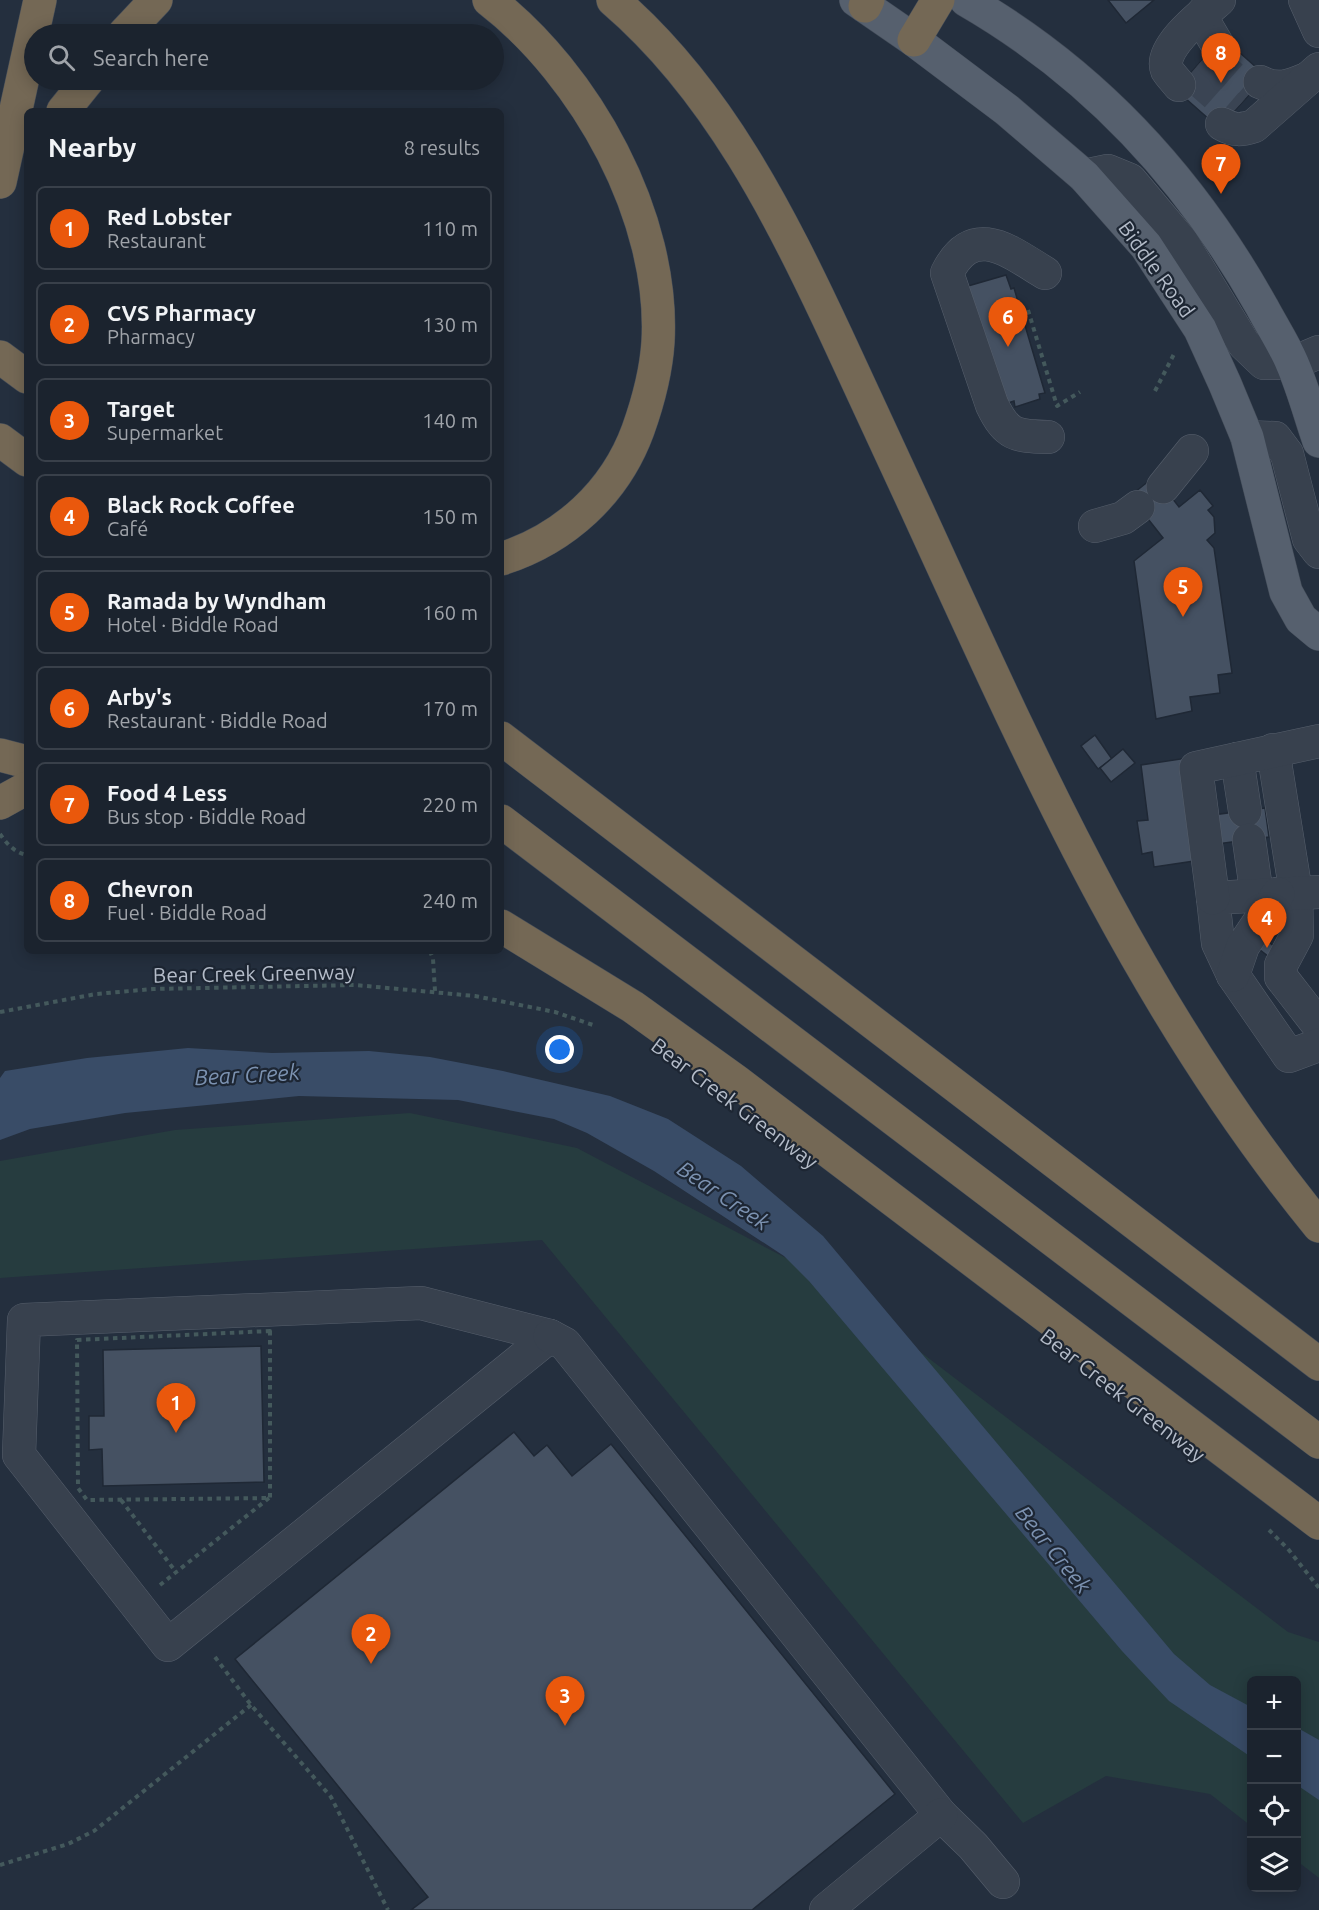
<!DOCTYPE html>
<meta charset="utf-8">
<style>
body{margin:0;font-family:Ubuntu,sans-serif;background:#242b36;color:#f1f3f6}
.controls{position:absolute;right:18px;bottom:18px;display:grid;overflow:hidden;border-radius:9px;box-shadow:0 3px 15px #0003}
.controls button{width:54px;height:54px;display:grid;place-items:center;padding:0;border:0;border-bottom:2px solid #39404a;background:#1b232e;color:#f1f3f6;font:30px sans-serif}
.you{position:absolute;left:560px;top:1050px;width:21px;height:21px;margin:-15px;border:4px solid #fff;border-radius:50%;background:#1a73e8;box-shadow:0 0 0 9px #1a73e833}
.badge{display:grid;place-items:center;width:39px;height:39px;border-radius:50%;background:#ea580c;color:#fff;font-size:20px;font-weight:700}
.pin{position:absolute;translate:-50% -50px;filter:drop-shadow(0 2px 3px #0008)}
.pin::after{content:'';position:absolute;top:32px;width:21px;height:18px;background:inherit;clip-path:polygon(0 0,100% 0,50% 100%)}
.list{margin:0;padding:0;list-style:none}
h2{display:flex;justify-content:space-between;align-items:center;height:78px;margin:0;padding:0 24px;font-size:26px}
h2 small{font-size:20px;font-weight:400;color:#a0a4aa}
.list li{display:grid;grid-template-columns:39px 1fr auto;gap:18px;align-items:center;box-sizing:border-box;height:84px;margin:0 12px 12px;padding:0 12px;border:2px solid #39404a;border-radius:9px}
.list b{display:block;font-size:22px;white-space:nowrap}
.list p{margin:0;font-size:20px;white-space:nowrap;color:#a0a4aa}
.list em{font-size:20px;font-style:normal;color:#a0a4aa}
.icon{flex:none;width:33px;height:33px;fill:none;stroke:currentColor;stroke-width:2;stroke-linecap:round;stroke-linejoin:round}
.map{position:relative;flex:none;width:1319px;height:1910px;overflow:hidden}
.search{position:absolute;background:#1b232e;box-shadow:0 3px 15px #0003;left:24px;top:24px;width:480px;height:66px;display:flex;align-items:center;gap:15px;box-sizing:border-box;padding:0 21px;border-radius:33px;color:#a0a4aa;font-size:22px}
.panel{position:absolute;background:#1b232e;box-shadow:0 3px 15px #0003;left:24px;top:108px;width:480px;height:846px;border-radius:9px}
.map>svg:first-child{display:block}
</style>
<div class="map">
<svg width="1319" height="1910" viewBox="0 0 1319 1910">
<rect width="100%" height="100%" fill="#242f3e"/>
<polygon fill="#263c3f" points="410,1113 577,1148 822,1277 1288,1632 1319,1642 1319,1878 1297,1861 1296,1680 1252,1680 1251,1826 1210,1794 1106,1776 1023,1823 542,1240 0,1278 0,1161 175,1130"/>
<g fill="#394c67">
<polygon points="188,1048 272,1053 369,1051 430,1057 503,1071 610,1096 668,1119 741,1166 823,1236 1174,1654 1210,1685 1251,1707 1251,1757 1169,1701 1122,1651 809,1281 784,1256 654,1171 587,1133 554,1119 458,1100 299,1096 125,1113 30,1129 0,1140 0,1078 5,1071 87,1058"/>
<polygon points="1296,1727 1319,1740 1319,1800 1297,1785"/>
</g>
<g fill="#455162" stroke="#1f2835" stroke-width="1.5">
<polygon points="1108,0 1154,0 1126,23"/>
<polygon points="1222,37 1266,76 1219,128 1176,90"/>
<polygon points="1006,275 1011,289 1014,288 1045,393 1039,394 1040,399 1015,407 1014,401 1002,405 968,286"/>
<polygon points="1155,476 1179,507 1200,490 1213,506 1208,510 1214,517 1215,533 1207,540 1214,548 1232,673 1218,675 1220,693 1190,697 1192,711 1156,719 1134,561 1163,538 1130,496"/>
<polygon points="1095,735 1112,759 1098,769 1081,746"/>
<polygon points="1123,749 1135,763 1111,782 1100,768"/>
<polygon points="1187,758 1201,860 1154,867 1152,852 1142,854 1137,821 1148,820 1141,765"/>
<polygon points="1265,808 1269,837 1217,844 1213,815"/>
<polygon points="1258,934 1283,953 1277,963 1251,943"/>
<polygon points="261,1346 264,1482 103,1486 102,1449 89,1450 89,1416 104,1416 103,1350"/>
<polygon points="514,1432 534,1456 547,1445 572,1476 611,1444 895,1794 752,1910 411,1910 428,1897 235,1659"/>
</g>
<g fill="none" stroke-linecap="round" stroke-linejoin="round">
<g stroke="#3a4453" stroke-width="33" stroke-dasharray="33 16" stroke-linecap="butt">
<polyline points="1207,55 1250,93"/>
<polyline points="1191,73 1234,111"/>
</g>
<defs>
<g id="minor">
<polyline points="1305,0 1319,31"/>
<polyline points="1204,12 1204,22 1217,44"/>
<path d="M1260,82C1278,91 1290,86 1307,79"/>
<path d="M1179,85C1176,81 1170,75 1167,70C1158,48 1204,13 1219,0"/>
<path d="M1222,124C1234,131 1242,130 1254,126L1319,69"/>
<polyline points="1084,176 1108,171 1130,180 1182,242 1244,344 1264,363 1293,363 1319,352"/>
<path d="M1045,273C1009,251 973,221 947,273L992,405C1007,436 1016,436 1048,437"/>
<polyline points="1247,437 1275,438 1287,454 1309,539 1319,552"/>
<polyline points="1163,487 1192,451"/>
<polyline points="1095,526 1123,518 1138,507"/>
<polyline points="1273,750 1296,893 1297,935 1281,965 1281,977 1319,1026"/>
<polyline points="1237,759 1245,811"/>
<polyline points="1249,840 1257,896"/>
<polyline points="1319,892 1213,898 1218,943 1233,975 1289,1056 1319,1045"/>
<polyline points="1213,898 1196,768 1319,741"/>
<polyline points="1233,975 1243,946 1278,894"/>
<polygon points="421,1303 550,1336 168,1645 19,1455 24,1320"/>
<polyline points="550,1336 565,1344 941,1815 973,1846 1003,1882"/>
<polyline points="826,1910 941,1815"/>
</g>
<g id="major">
<polyline points="856,0 914,40 1007,110 1084,176 1146,246 1200,329 1225,384 1247,437 1286,592 1301,619 1319,634"/>
<path d="M966,0C1094,74 1190,178 1262,307C1272,326 1284,344 1292,363C1303,388 1310,415 1319,441"/>
</g>
<g id="highway">
<path d="M489,0C586,75 665,217 658,342C656,373 648,402 638,430C615,493 564,539 501,559"/>
<path d="M613,0C717,89 780,215 837,337C864,395 891,453 918,512C1033,763 1142,1010 1319,1226"/>
<polyline points="865,6 868,0"/>
<polyline points="124,34 156,0"/>
<polyline points="914,40 938,0"/>
<polyline points="63,111 88,80"/>
<polyline points="0,182 40,0"/>
<polyline points="0,357 27,377"/>
<polyline points="0,440 27,460"/>
<polyline points="501,738 1319,1364"/>
<polyline points="0,755 27,762"/>
<polyline points="0,803 27,788"/>
<polyline points="501,821 1319,1442"/>
<polyline points="501,926 633,1007 736,1081 1319,1523"/>
</g>
</defs>
<use href="#minor" stroke="#565f6c" stroke-width="34"/>
<use href="#major" stroke="#414a57" stroke-width="34"/>
<use href="#highway" stroke="#434c59" stroke-width="34"/>
<g stroke="#44595c" stroke-width="4" stroke-dasharray="4.5 4.5" stroke-linecap="butt">
<polyline points="1028,310 1057,406 1080,392"/>
<polyline points="1155,391 1174,354"/>
<path d="M0,834C7,844 15,853 27,855"/>
<polyline points="430,951 433,959 435,991"/>
<polyline points="0,1012 96,994 153,989 355,985 475,996 555,1012 596,1026"/>
<polygon points="270,1331 270,1498 87,1500 78,1488 77,1340"/>
<polyline points="121,1500 176,1572"/>
<polyline points="1269,1530 1288,1549 1319,1588"/>
<polyline points="160,1585 269,1498"/>
<polyline points="215,1657 251,1705 331,1797 388,1910"/>
<polyline points="0,1865 68,1844 94,1831 251,1705"/>
</g>
<use href="#minor" stroke="#38414e" stroke-width="33"/>
<use href="#major" stroke="#56606e" stroke-width="33"/>
<use href="#highway" stroke="#746855" stroke-width="33"/>
</g>
<g text-anchor="middle" dominant-baseline="central" stroke-width="4.5" stroke-linejoin="round" paint-order="stroke">
<g font-size="21" fill="#b4bcc9" stroke="#1d2633">
<text transform="translate(1157 269) rotate(54)">Biddle Road</text>
<text transform="translate(254 973) rotate(-1)">Bear Creek Greenway</text>
<text transform="translate(735 1103) rotate(37)">Bear Creek Greenway</text>
<text transform="translate(1123 1395) rotate(38)">Bear Creek Greenway</text>
</g>
<g font-size="22" font-style="italic" fill="#7c92b1" stroke="#1d2633">
<text transform="translate(247 1074) rotate(-3)">Bear Creek</text>
<text transform="translate(724 1195) rotate(34)">Bear Creek</text>
<text transform="translate(1054 1549) rotate(51)">Bear Creek</text>
</g>
</g>
</svg>
<div class="controls">
<button>+</button>
<button>−</button>
<button><svg class="icon" aria-label="locate" viewBox="0 0 24 24"><circle cx="12" cy="12" r="6"/><path d="M12 2v4M12 18v4M2 12h4M18 12h4"/></svg></button>
<button><svg class="icon" aria-label="layers" viewBox="0 0 24 24"><path d="M12 4l9 5-9 5-9-5zM3 14l9 5 9-5"/></svg></button>
</div>
<div class="you"></div>
<div class="pin badge" style="left:176px;top:1433px">1</div>
<div class="pin badge" style="left:371px;top:1664px">2</div>
<div class="pin badge" style="left:565px;top:1726px">3</div>
<div class="pin badge" style="left:1267px;top:948px">4</div>
<div class="pin badge" style="left:1183px;top:617px">5</div>
<div class="pin badge" style="left:1008px;top:347px">6</div>
<div class="pin badge" style="left:1221px;top:194px">7</div>
<div class="pin badge" style="left:1221px;top:83px">8</div>
<div class="search"><svg class="icon" aria-label="search" viewBox="0 0 24 24"><circle cx="10" cy="10" r="6"/><path d="M15 15l6 6"/></svg>Search here</div>
<section class="panel">
<h2>Nearby<small>8 results</small></h2>
<ul class="list">
<li><span class="badge">1</span><div><b>Red Lobster</b><p>Restaurant</p></div><em>110 m</em></li>
<li><span class="badge">2</span><div><b>CVS Pharmacy</b><p>Pharmacy</p></div><em>130 m</em></li>
<li><span class="badge">3</span><div><b>Target</b><p>Supermarket</p></div><em>140 m</em></li>
<li><span class="badge">4</span><div><b>Black Rock Coffee</b><p>Café</p></div><em>150 m</em></li>
<li><span class="badge">5</span><div><b>Ramada by Wyndham</b><p>Hotel · Biddle Road</p></div><em>160 m</em></li>
<li><span class="badge">6</span><div><b>Arby's</b><p>Restaurant · Biddle Road</p></div><em>170 m</em></li>
<li><span class="badge">7</span><div><b>Food 4 Less</b><p>Bus stop · Biddle Road</p></div><em>220 m</em></li>
<li><span class="badge">8</span><div><b>Chevron</b><p>Fuel · Biddle Road</p></div><em>240 m</em></li>
</ul>
</section>
</div>
